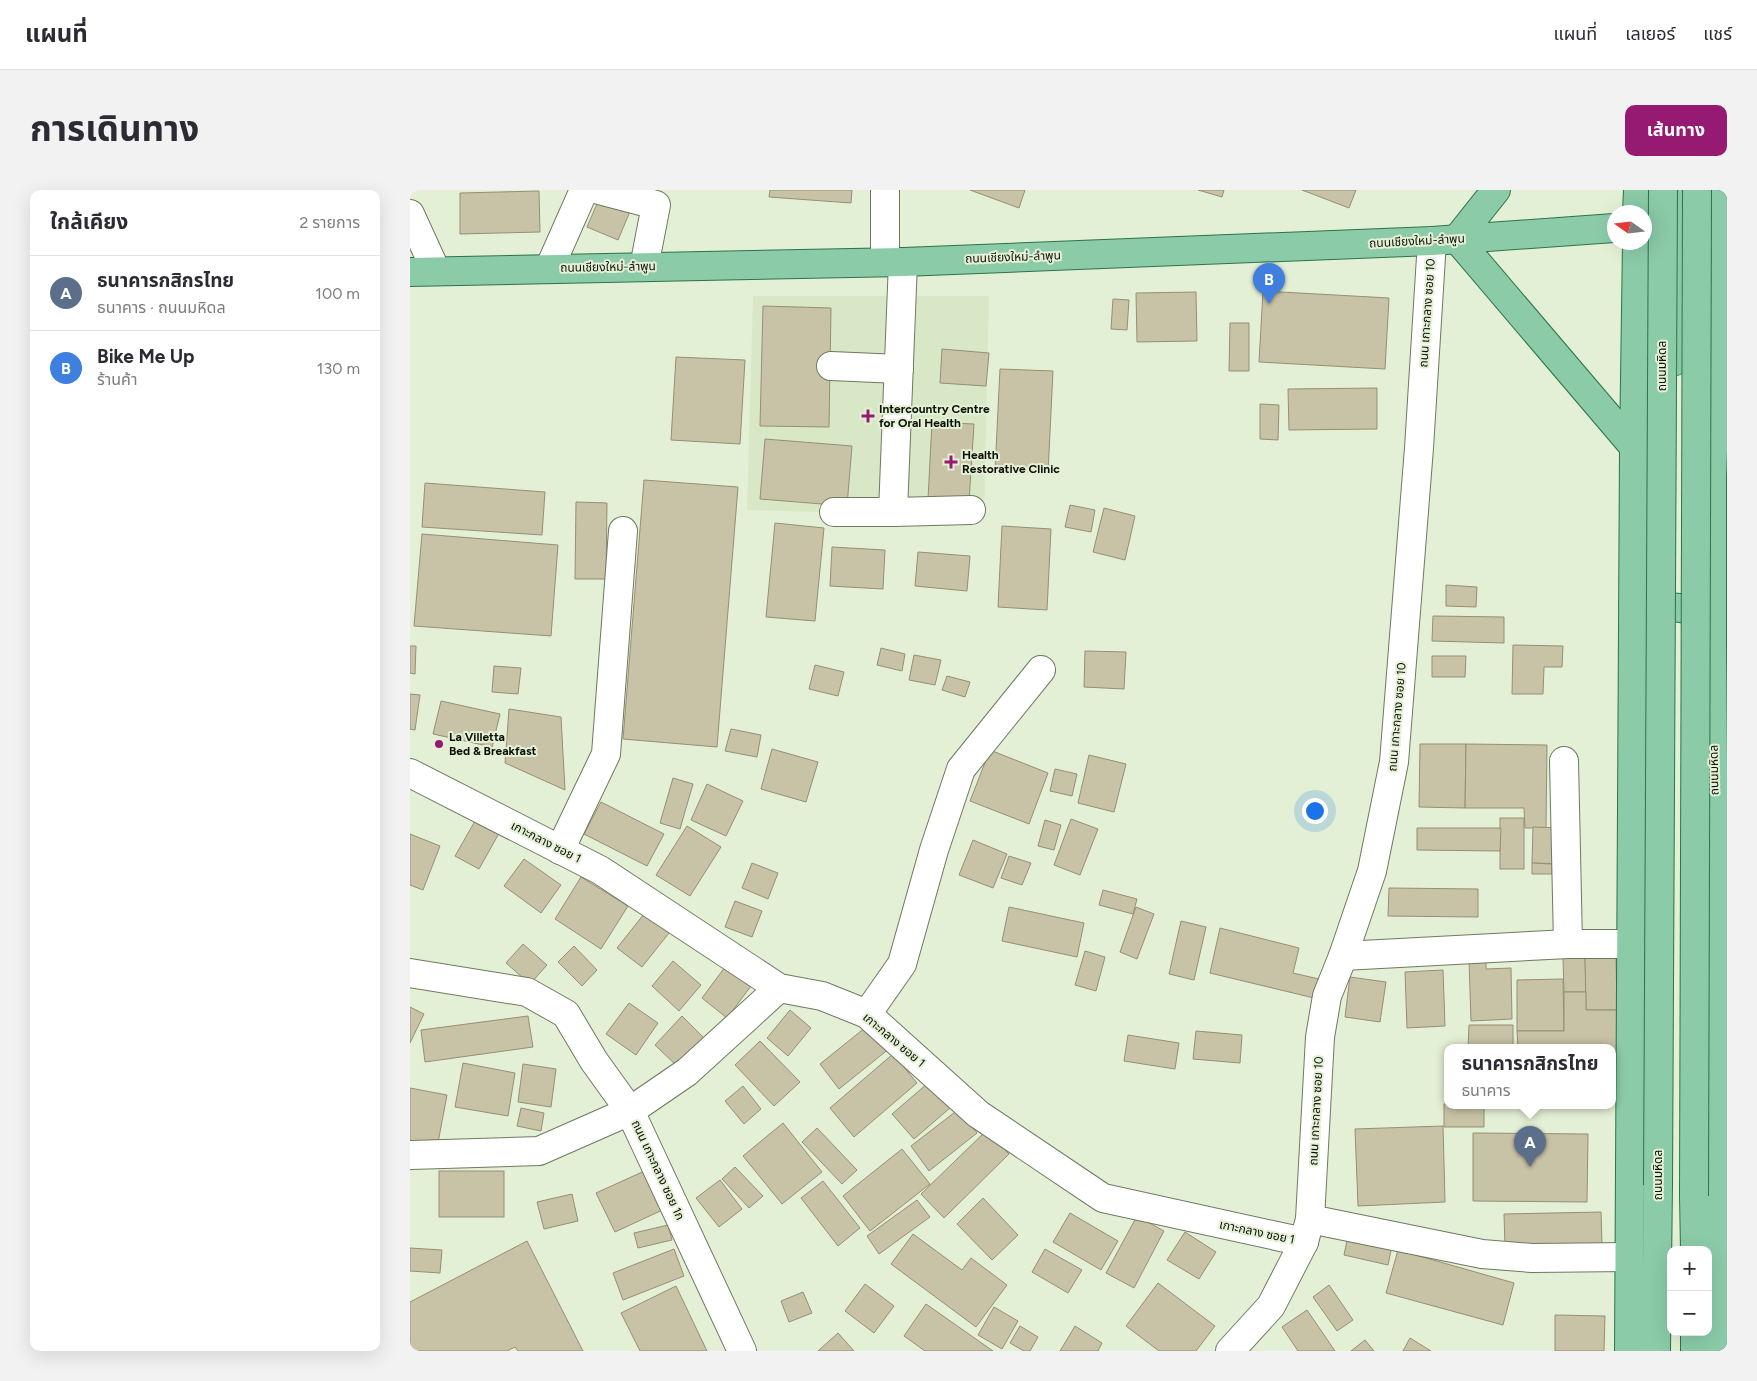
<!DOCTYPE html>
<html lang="th">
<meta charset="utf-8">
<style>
body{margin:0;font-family:Figtree,"Noto Sans Thai",sans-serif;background:#f2f2f3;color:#2b2b33}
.controls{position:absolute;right:15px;bottom:15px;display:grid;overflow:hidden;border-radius:10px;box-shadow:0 5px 20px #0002}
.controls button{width:45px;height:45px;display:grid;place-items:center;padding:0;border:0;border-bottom:1px solid #e1e1e2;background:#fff;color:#2b2b33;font:25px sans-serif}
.compass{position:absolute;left:1197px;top:15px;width:45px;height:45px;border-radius:50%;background:#fff;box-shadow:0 5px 20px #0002;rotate:284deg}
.you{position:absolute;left:904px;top:620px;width:18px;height:18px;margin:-12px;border:4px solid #fff;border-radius:50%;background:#1a73e8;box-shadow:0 0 0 8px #1a73e833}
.badge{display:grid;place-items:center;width:32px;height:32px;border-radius:50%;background:#971a72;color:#fff;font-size:16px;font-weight:700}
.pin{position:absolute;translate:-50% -41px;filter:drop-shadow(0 1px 2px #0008)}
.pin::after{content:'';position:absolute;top:26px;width:18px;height:15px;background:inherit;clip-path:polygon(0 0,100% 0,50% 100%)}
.popup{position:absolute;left:1034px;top:854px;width:172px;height:65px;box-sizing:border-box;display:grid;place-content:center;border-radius:10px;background:#fff;filter:drop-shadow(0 1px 4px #0005);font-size:16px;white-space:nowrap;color:#7c7c81}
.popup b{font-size:19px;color:#2b2b33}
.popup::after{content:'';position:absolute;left:50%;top:100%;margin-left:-10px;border:10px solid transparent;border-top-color:#fff}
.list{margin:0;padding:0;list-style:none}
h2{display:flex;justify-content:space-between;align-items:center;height:65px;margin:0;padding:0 20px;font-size:21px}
h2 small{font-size:16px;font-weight:400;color:#7c7c81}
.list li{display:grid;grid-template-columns:32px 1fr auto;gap:15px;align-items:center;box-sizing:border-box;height:75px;padding:0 20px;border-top:1px solid #e1e1e2}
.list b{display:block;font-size:19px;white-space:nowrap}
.list p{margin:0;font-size:16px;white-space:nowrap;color:#7c7c81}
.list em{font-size:16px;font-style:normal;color:#7c7c81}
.map{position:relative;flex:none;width:1317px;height:1161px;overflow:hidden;border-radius:10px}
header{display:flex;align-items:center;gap:30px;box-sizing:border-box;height:70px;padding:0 25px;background:#fff;border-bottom:1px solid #e1e1e2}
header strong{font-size:24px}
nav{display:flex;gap:28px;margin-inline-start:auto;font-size:18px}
.intro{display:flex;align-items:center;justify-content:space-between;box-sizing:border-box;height:120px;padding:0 30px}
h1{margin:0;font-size:35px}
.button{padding:12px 22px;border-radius:10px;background:#971a72;color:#fff;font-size:18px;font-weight:700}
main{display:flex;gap:30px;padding:0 30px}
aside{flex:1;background:#fff;border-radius:10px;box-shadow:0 5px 20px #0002}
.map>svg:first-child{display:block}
</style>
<header>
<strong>แผนที่</strong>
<nav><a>แผนที่</a><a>เลเยอร์</a><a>แชร์</a></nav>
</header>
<div class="intro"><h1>การเดินทาง</h1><a class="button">เส้นทาง</a></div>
<main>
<aside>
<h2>ใกล้เคียง<small>2 รายการ</small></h2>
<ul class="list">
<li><span class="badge" style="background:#5c6f8a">A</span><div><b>ธนาคารกสิกรไทย</b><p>ธนาคาร · ถนนมหิดล</p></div><em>100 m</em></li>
<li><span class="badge" style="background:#3f7fe0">B</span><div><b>Bike Me Up</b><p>ร้านค้า</p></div><em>130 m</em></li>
</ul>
</aside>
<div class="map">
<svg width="1317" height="1161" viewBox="0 0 1317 1161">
<rect width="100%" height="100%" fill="#e4f0d5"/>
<polygon fill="#d8e7c5" points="343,106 579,106 574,326 337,320"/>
<g fill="#c8c2a6" stroke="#958f75">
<polygon points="193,0 229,0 208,50 177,37"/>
<polygon points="360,0 442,0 441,13 359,7"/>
<polygon points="560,0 615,0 609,18"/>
<polygon points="788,0 814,0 812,7"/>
<polygon points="892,0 946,0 939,18"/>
<polygon points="129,1 130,42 50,44 50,3"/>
<polygon points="853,101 979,108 975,179 849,172"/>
<polygon points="786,102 787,151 727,152 726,103"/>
<polygon points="703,109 719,110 717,140 701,139"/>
<polygon points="353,116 421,118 419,237 350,236"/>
<polygon points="820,133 839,133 839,181 819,181"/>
<polygon points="532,159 579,163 576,196 530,193"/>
<polygon points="266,167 335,170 330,254 261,250"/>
<polygon points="590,179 643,181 638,283 585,280"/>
<polygon points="967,198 967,239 879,240 878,199"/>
<polygon points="850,214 869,215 868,250 850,249"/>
<polygon points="522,232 564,234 559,312 518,309"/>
<polygon points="355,249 442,256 437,316 350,309"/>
<polygon points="234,290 328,297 307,557 213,549"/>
<polygon points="15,293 135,302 132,345 12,337"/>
<polygon points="166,312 197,313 196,389 165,389"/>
<polygon points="660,315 685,320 681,342 655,337"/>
<polygon points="694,318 725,326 715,370 683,362"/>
<polygon points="365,333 414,338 405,431 356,427"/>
<polygon points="592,336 641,339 637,420 588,417"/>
<polygon points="12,344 148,355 141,446 4,436"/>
<polygon points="422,357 475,360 473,399 420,396"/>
<polygon points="508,362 560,366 557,401 505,396"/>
<polygon points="1036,395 1067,397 1066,417 1036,416"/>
<polygon points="1023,426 1094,427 1094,453 1022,451"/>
<polygon points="1103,455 1153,456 1152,477 1134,477 1133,504 1102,504"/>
<polygon points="0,456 6,456 5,484 0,483"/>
<polygon points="471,458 495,464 492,481 467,475"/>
<polygon points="675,461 716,462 714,499 674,497"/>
<polygon points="504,465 531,470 525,495 499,490"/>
<polygon points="1022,466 1056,466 1055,487 1022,487"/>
<polygon points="405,475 434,482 428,506 399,499"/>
<polygon points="84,476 111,478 108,504 82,502"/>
<polygon points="537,486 560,492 555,507 532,500"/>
<polygon points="0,504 10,505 5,540 0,539"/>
<polygon points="31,511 90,524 82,557 23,544"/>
<polygon points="99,519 151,527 155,600 95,573"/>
<polygon points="321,539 351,545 347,567 315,561"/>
<polygon points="1010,554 1056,554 1055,618 1009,617"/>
<polygon points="1056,554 1137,555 1136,638 1115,638 1114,618 1055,618"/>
<polygon points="362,559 408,572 396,612 351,599"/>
<polygon points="580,560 638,583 619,634 560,611"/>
<polygon points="679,565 716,574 704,622 668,613"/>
<polygon points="645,579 667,584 662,606 640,601"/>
<polygon points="263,588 283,594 270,639 250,633"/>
<polygon points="297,594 333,611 316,646 281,630"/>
<polygon points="191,612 254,644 237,676 174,644"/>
<polygon points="69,624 92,638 69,679 45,666"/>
<rect x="1090" y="628" width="24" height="51"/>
<polygon points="661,629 688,639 670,685 644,675"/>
<polygon points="635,630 651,635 644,660 628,656"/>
<polygon points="277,636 311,657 280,706 246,685"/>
<polygon points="1123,637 1154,638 1154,674 1122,673"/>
<polygon points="1007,638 1091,638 1090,661 1007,660"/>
<polygon points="0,644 30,656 13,700 0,695"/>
<polygon points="563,650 597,664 583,698 549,685"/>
<polygon points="599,666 621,673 612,695 591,688"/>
<polygon points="114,669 151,695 131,723 94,696"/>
<polygon points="342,673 368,683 358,709 332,698"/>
<polygon points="1122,673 1142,674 1142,684 1122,684"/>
<polygon points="171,687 218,716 191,759 145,729"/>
<polygon points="979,698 1068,699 1068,727 978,726"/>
<polygon points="693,700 727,709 723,724 689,715"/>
<polygon points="325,711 352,721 342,747 315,737"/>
<polygon points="599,717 674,733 667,767 592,751"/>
<polygon points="726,717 744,724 727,769 710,762"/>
<polygon points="234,724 259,743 232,777 207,758"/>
<polygon points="771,731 796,737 784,790 759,784"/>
<polygon points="810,738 889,758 883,783 909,789 904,808 800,783"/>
<polygon points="113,754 137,775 120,794 96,773"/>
<polygon points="164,756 187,780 172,796 148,772"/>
<polygon points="675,761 695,767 686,801 665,795"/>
<polygon points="1153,768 1175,768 1176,802 1154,802"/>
<polygon points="1175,768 1206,768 1207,820 1176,820"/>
<polygon points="1076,769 1076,779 1101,778 1102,829 1061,831 1059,770"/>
<polygon points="263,771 291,795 269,821 242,796"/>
<polygon points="315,777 341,796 317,828 292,808"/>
<polygon points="1033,780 1035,836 997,838 995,782"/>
<polygon points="940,787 976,792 970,832 935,827"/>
<polygon points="1153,789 1154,841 1107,841 1107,790"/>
<polygon points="1154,802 1176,802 1176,820 1207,820 1207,863 1202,863 1202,858 1108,858 1107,841 1154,841"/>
<polygon points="219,813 248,833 226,865 196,844"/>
<polygon points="0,817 14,824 0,853"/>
<polygon points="380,820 401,838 378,866 357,848"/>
<polygon points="118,826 123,857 15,872 11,840"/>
<polygon points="272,826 294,848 268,877 245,855"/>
<polygon points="461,833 480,858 429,899 410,874"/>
<polygon points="1059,835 1103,835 1103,858 1058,858"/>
<polygon points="786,841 832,845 830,873 783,869"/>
<polygon points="718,845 769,853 765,879 714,871"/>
<polygon points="350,851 390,892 364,916 325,875"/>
<polygon points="483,864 507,893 444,947 420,918"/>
<polygon points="53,873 105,883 98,926 45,917"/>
<polygon points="113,874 146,879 141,917 108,912"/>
<polygon points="518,893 540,918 504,949 482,924"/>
<polygon points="333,896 351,919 334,934 315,911"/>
<polygon points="0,898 37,905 27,958 0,953"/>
<polygon points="1038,913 1038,916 1074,916 1074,937 1034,937 1034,914"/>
<polygon points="111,918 134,923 131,941 107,936"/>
<polygon points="549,919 567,943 519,981 501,956"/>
<polygon points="373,933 412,982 372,1014 333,966"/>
<polygon points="1033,936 1035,1012 948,1016 945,939"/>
<polygon points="407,938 447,980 432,994 392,952"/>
<polygon points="576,941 599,964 534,1028 511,1004"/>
<polygon points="1063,943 1178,944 1177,1012 1063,1011"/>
<polygon points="492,959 520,994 460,1041 433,1006"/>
<polygon points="325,977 353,1006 339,1018 312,989"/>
<polygon points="241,978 259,1017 205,1042 186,1003"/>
<rect x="29" y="981" width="65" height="46"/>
<polygon points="310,990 332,1019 309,1037 286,1008"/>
<polygon points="413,991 450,1038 428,1056 391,1008"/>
<polygon points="162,1004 168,1031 134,1039 127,1012"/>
<polygon points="573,1008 608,1045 582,1070 547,1034"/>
<polygon points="507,1010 520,1027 469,1064 457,1046"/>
<polygon points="1191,1022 1192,1055 1095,1058 1094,1024"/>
<polygon points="660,1023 708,1051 691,1080 643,1052"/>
<polygon points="727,1026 754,1041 724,1098 696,1083"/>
<polygon points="258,1035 262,1050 228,1058 224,1043"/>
<polygon points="939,1041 983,1051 978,1075 934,1065"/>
<polygon points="775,1042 806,1062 789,1089 757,1070"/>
<polygon points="503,1044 552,1080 561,1068 597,1095 566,1137 481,1074"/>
<polygon points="117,1051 173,1161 108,1161 105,1157 97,1161 0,1161 0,1112"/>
<polygon points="0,1058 32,1060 30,1083 0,1081"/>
<polygon points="264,1059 274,1086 213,1110 203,1083"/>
<polygon points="635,1059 672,1080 658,1103 622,1082"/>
<polygon points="988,1060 1104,1093 1093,1135 976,1103"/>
<polygon points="748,1093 805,1136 786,1161 749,1161 716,1136"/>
<polygon points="455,1094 484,1116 464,1143 435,1121"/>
<polygon points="919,1095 943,1130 927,1141 903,1107"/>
<polygon points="266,1096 297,1161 230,1161 211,1123"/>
<polygon points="393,1102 402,1123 379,1132 371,1111"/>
<polygon points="516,1114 583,1161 515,1161 494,1146"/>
<polygon points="584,1117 608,1131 592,1159 568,1145"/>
<polygon points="897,1120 925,1161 888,1161 872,1137"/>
<polygon points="1145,1125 1195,1126 1194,1161 1145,1161"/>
<polygon points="610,1136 628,1147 620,1161 614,1161 600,1153"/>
<polygon points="665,1136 692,1153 688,1161 650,1161"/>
<polygon points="428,1143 444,1161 408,1161"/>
<polygon points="1000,1148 1021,1161 993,1161"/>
<polygon points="955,1150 964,1161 941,1161"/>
</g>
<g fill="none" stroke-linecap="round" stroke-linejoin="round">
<defs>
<g id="minor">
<polyline points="189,0 246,15 234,77"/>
<polyline points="475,0 475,72"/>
<polyline points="0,24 26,81"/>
<polyline points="139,79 174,0"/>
<polyline points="421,176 489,179"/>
<polyline points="424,322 483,322 493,72"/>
<polyline points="483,322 561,320"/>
<polyline points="1154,571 1158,754"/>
<polyline points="0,583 190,680 369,798 412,806 457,824 568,924 693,1008 894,1052"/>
<polyline points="150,660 196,564 213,341"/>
<polyline points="933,766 1158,754 1221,754"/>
<polyline points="0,783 117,802 156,824 184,871 220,921 332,1161"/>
<polyline points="457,824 492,774 524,660 551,579 631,480"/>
<polyline points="1,965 129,961 220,921 277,882 369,798"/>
<polyline points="900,1029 1072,1064 1122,1068 1219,1067"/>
<polyline points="820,1161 861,1116 894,1052 900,1029 910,847 917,806 933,766 962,681 984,572 1009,258 1022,51"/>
</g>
<g id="major">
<polyline points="1308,0 1310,62 1302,287 1302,455 1308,1161"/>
<polyline points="1227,22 1228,0"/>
<polyline points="1047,49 1224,257"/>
<polyline points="1047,49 1086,0"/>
<polyline points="0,82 493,72 1022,51 1204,38"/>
<polyline points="1265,171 1269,0"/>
<path d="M1232,431C1252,411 1289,412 1299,443"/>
<polyline points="1284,1006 1285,1060"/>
<polyline points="1285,1142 1285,1161"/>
<polyline points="1219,1161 1224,257 1227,52"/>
<polyline points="1246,1161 1248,995"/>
</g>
</defs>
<use href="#minor" stroke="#6e7961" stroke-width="30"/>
<use href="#major" stroke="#2c734a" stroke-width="30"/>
<use href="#minor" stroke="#fff" stroke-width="28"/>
<use href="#major" stroke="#8bcba8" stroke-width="28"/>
<defs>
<g id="major-bridge">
<polyline points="1248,995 1253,0"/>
<polyline points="1284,1006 1287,0"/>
</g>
</defs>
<use href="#major-bridge" stroke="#2c734a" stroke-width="30" stroke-linecap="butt"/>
<use href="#major-bridge" stroke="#8bcba8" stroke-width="28"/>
</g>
<g fill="#971a72" stroke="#e4f0d5" stroke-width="2">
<path d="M455.5 218.5h5v5h5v5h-5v5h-5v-5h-5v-5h5z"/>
<path d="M538.5 264.5h5v5h5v5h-5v5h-5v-5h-5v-5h5z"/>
<circle cx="29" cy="554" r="5"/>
</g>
<g text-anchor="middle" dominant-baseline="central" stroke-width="4" stroke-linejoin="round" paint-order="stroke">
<g font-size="12" fill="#0c1007" stroke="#e4f0d5">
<text transform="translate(1007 51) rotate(-3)">ถนนเชียงใหม่-ลำพูน</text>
<text transform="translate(603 67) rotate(-2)">ถนนเชียงใหม่-ลำพูน</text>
<text transform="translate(198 77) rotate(-1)">ถนนเชียงใหม่-ลำพูน</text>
<text transform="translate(1017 123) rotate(-86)">ถนน เกาะกลาง ซอย 10</text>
<text transform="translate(1252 176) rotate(-90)">ถนนมหิดล</text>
<text transform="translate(987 527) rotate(-85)">ถนน เกาะกลาง ซอย 10</text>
<text transform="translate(1304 580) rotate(-91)">ถนนมหิดล</text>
<text transform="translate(136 652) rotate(27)">เกาะกลาง ซอย 1</text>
<text transform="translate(484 850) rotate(40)">เกาะกลาง ซอย 1</text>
<text transform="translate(906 921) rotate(-87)">ถนน เกาะกลาง ซอย 10</text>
<text transform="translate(248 980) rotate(65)">ถนน เกาะกลาง ซอย 1ก</text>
<text transform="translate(1248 985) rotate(-90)">ถนนมหิดล</text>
<text transform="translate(847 1042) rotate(12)">เกาะกลาง ซอย 1</text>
</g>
<g font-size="12" font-weight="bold" fill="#0c1007" stroke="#e4f0d5" text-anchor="start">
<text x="469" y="219">Intercountry Centre<tspan x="469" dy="14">for Oral Health</tspan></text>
<text x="552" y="265">Health<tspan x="552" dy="14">Restorative Clinic</tspan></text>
<text x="39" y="547">La Villetta<tspan x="39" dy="14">Bed &amp; Breakfast</tspan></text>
</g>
</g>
</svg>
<div class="controls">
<button>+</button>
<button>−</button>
</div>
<svg class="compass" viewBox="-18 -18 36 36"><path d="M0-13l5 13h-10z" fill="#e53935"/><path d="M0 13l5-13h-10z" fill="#7c7c81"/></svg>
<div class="you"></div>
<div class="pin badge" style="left:1120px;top:977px;background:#5c6f8a">A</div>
<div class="popup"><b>ธนาคารกสิกรไทย</b>ธนาคาร</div>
<div class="pin badge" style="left:859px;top:114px;background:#3f7fe0">B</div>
</div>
</main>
